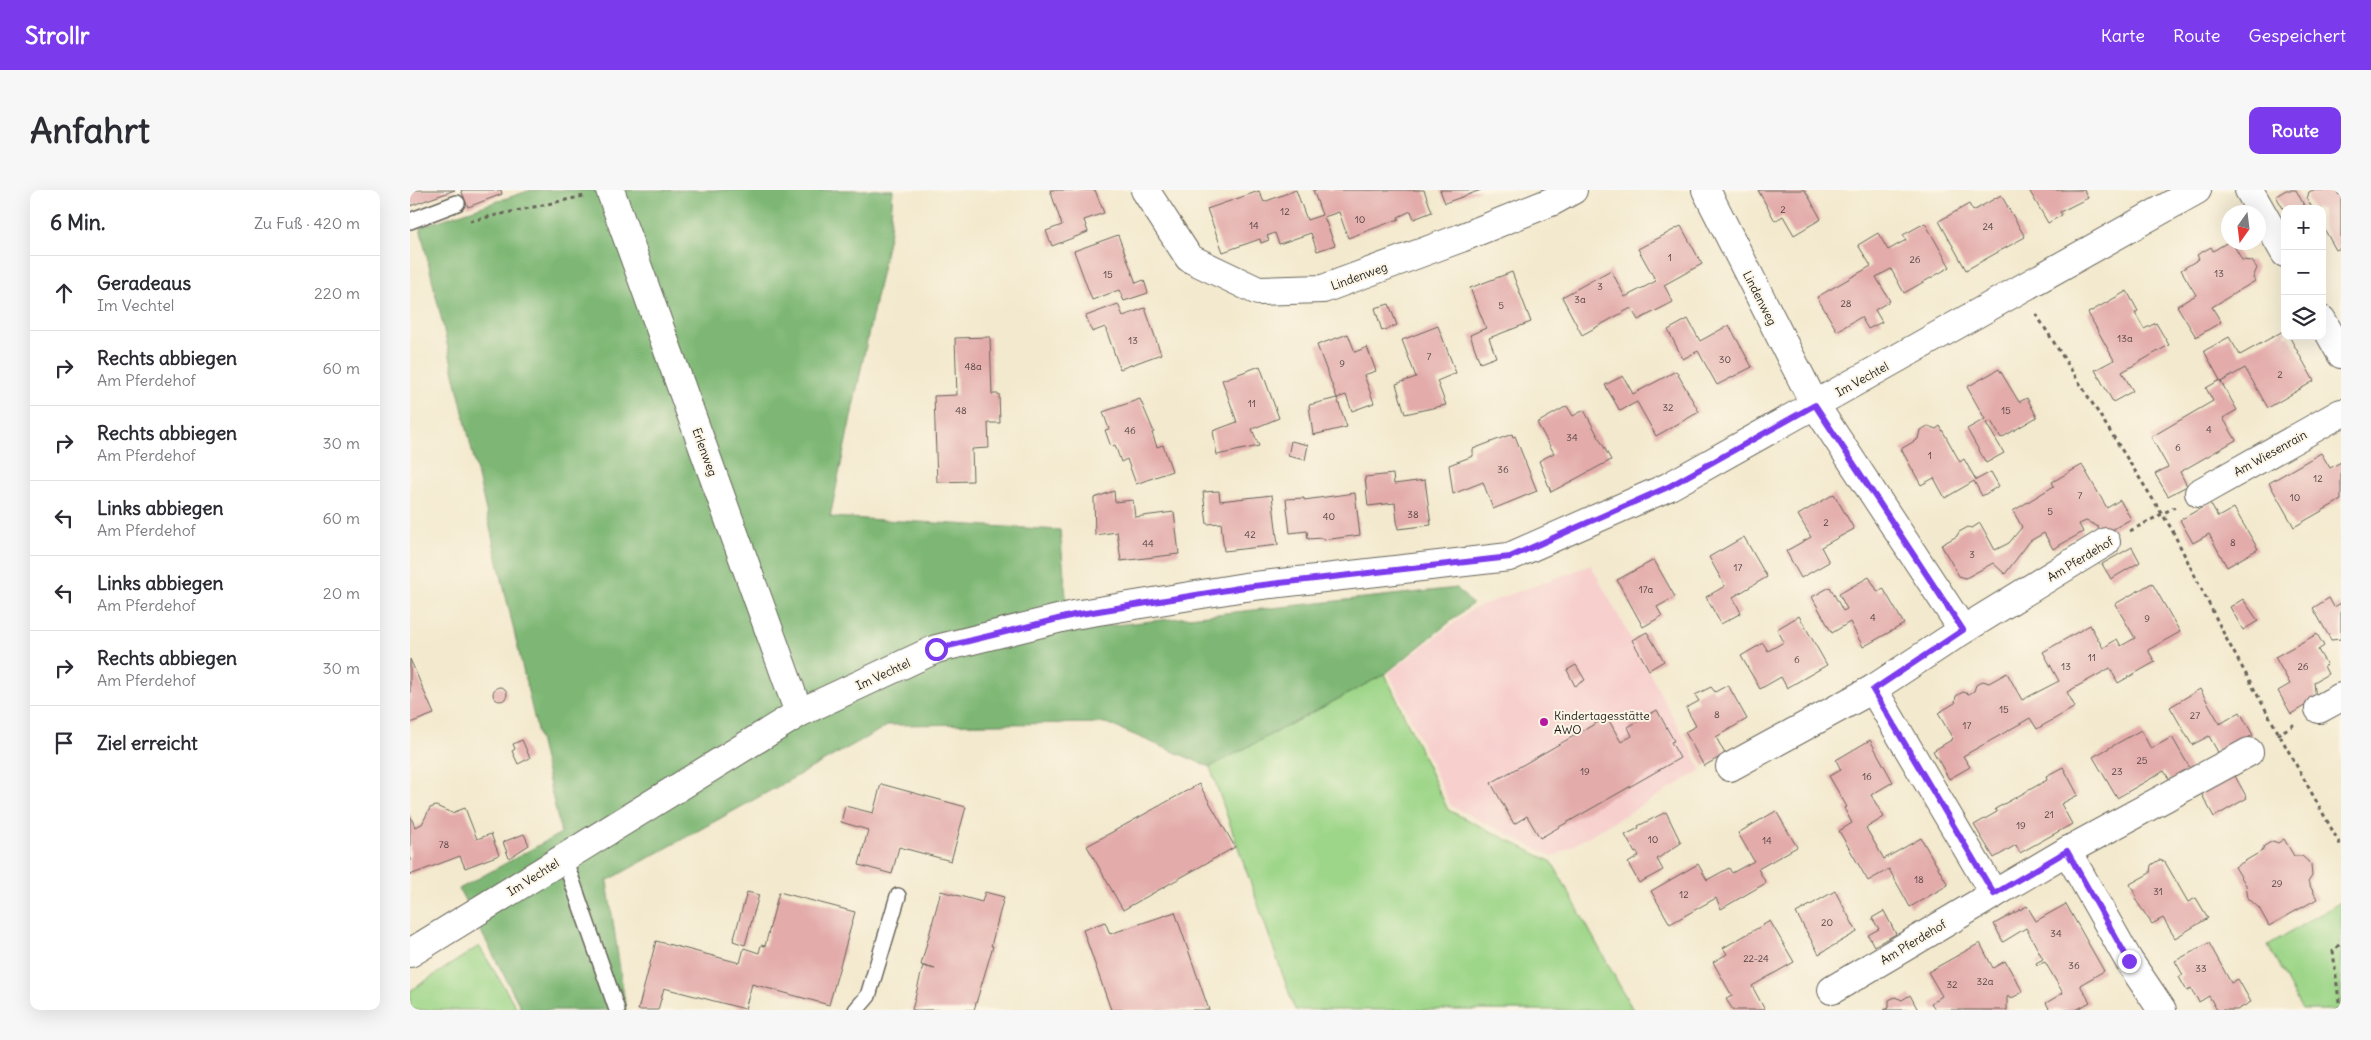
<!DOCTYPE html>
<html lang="de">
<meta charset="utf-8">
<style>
body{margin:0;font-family:Delius,sans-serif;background:#f7f7f7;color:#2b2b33}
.controls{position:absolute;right:15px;top:15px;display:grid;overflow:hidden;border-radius:10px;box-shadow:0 5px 20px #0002}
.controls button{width:45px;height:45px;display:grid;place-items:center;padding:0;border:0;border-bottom:1px solid #e1e1e2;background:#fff;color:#2b2b33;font:25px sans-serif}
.compass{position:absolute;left:1811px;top:15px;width:45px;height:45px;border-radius:50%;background:#fff;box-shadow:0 5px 20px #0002;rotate:194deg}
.stop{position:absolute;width:15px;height:15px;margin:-11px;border:4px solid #7c3aed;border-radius:50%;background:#fff}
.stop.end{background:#7c3aed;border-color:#fff;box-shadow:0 1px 5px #0008}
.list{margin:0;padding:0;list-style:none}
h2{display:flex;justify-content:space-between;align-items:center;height:65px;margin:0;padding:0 20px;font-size:21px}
h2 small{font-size:16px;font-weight:400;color:#7c7c81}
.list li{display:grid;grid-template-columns:32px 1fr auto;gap:15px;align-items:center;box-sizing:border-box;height:75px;padding:0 20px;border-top:1px solid #e1e1e2}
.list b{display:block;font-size:19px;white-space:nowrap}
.list p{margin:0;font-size:16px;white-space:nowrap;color:#7c7c81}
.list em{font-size:16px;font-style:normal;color:#7c7c81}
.icon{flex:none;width:28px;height:28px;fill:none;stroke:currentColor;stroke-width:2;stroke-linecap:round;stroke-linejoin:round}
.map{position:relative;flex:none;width:1931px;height:820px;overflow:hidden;border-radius:10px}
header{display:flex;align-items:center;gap:30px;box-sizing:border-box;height:70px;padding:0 25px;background:#7c3aed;color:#fff}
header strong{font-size:24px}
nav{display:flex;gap:28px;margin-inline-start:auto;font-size:18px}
.intro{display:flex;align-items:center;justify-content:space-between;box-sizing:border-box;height:120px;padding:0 30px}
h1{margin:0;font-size:35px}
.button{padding:12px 22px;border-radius:10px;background:#7c3aed;color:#fff;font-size:18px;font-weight:700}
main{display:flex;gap:30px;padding:0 30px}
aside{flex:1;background:#fff;border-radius:10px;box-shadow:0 5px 20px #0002}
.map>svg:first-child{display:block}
</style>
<header>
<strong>Strollr</strong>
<nav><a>Karte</a><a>Route</a><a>Gespeichert</a></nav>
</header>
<div class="intro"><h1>Anfahrt</h1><a class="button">Route</a></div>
<main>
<aside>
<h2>6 Min.<small>Zu Fuß · 420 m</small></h2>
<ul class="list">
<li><svg class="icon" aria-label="ahead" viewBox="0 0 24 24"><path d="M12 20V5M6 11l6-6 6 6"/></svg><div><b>Geradeaus</b><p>Im Vechtel</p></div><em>220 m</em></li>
<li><svg class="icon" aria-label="right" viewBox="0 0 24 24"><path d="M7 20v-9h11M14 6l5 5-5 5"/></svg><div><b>Rechts abbiegen</b><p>Am Pferdehof</p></div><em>60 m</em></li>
<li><svg class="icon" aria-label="right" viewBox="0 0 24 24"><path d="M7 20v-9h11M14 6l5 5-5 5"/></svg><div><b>Rechts abbiegen</b><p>Am Pferdehof</p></div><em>30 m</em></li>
<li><svg class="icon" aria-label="left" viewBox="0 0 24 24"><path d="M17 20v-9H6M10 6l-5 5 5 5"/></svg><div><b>Links abbiegen</b><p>Am Pferdehof</p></div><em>60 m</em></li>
<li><svg class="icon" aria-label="left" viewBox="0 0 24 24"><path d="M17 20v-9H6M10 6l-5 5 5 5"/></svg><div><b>Links abbiegen</b><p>Am Pferdehof</p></div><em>20 m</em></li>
<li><svg class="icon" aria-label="right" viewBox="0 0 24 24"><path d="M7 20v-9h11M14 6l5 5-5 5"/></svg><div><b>Rechts abbiegen</b><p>Am Pferdehof</p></div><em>30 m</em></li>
<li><svg class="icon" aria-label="arrive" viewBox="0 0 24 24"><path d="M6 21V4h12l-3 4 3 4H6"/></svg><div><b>Ziel erreicht</b></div></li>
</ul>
</aside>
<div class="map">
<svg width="1931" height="820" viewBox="0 0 1931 820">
<rect width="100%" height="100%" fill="#fcf5e5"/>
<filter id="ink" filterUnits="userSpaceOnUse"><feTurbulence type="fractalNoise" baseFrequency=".02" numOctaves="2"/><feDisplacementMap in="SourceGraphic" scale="10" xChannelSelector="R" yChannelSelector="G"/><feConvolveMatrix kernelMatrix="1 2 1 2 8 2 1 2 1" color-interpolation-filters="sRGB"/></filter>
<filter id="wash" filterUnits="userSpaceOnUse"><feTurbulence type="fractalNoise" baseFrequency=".0096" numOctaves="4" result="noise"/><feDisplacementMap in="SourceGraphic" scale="20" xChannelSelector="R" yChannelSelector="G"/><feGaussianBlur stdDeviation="1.12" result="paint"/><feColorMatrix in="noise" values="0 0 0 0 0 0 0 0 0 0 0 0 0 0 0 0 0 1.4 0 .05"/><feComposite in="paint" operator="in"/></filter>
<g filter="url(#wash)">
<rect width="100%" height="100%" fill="#f3e9ce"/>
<polygon fill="#f7d0ce" points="1181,375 1292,580 1143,667 1041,616 979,483 1064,418"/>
<g fill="#9ed689" stroke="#5d7952">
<polygon points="975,484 1038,620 1142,672 1223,820 885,820 800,577"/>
<polygon points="1931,712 1931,820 1892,820 1858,755"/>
<polygon points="69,756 108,820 0,820 0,801"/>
</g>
<polygon fill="#7eb775" stroke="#4d6a48" points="121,0 483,0 480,41 420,327 650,340 659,440 1047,398 1062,414 975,484 800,577 696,533 479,535 197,691 216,820 112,820 49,699 151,643 10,37"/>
<g id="blocks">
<g fill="#e3acab">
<polygon points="0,0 45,0 0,16"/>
<polygon points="51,0 91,0 92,4 58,17"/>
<polygon points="640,0 685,0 694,23 674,30 678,42 642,56 636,41 652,35"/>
<polygon points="886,0 897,30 912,25 903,0 1014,0 1022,22 1004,29 1001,21 988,27 989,29 938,48 929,22 914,27 925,55 907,61 901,43 869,54 865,43 857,46 859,50 851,53 850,49 813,62 797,19 849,1 854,12"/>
<polygon points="1030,0 1071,0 1035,13"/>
<polygon points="1348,0 1395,0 1411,29 1384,45 1373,26 1365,31"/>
<polygon points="1619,0 1674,0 1678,8 1650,22 1652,25 1638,33"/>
<polygon points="1876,0 1886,0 1896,19 1875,19 1875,22 1866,6"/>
<polygon points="1903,0 1926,0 1929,5 1931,3 1931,58 1926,60 1912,35 1912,19 1903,19 1897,9 1899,2"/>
<polygon points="1591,5 1615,47 1556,80 1529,31 1559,14 1563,21"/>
<polygon points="1515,33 1540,77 1494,103 1481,79 1466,87 1480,111 1465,120 1472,132 1458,139 1451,127 1427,141 1407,107 1461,76 1448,55 1468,43 1478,60 1496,50 1493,45"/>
<polygon points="1271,36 1292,74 1254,95 1263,112 1228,130 1221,118 1172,145 1152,107 1201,80 1215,107 1246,91 1228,59"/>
<polygon points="708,45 726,93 734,90 738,103 714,111 709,100 682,110 664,61"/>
<polygon points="1818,52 1822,52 1832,70 1842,71 1847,78 1843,88 1845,91 1802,117 1811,132 1786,147 1767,116 1786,105 1771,80 1789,69 1787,65 1801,57 1803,61"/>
<polygon points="1102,82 1121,132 1079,148 1086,167 1070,173 1060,145 1076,138 1060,98"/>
<polygon points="1717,101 1728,121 1725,123 1734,139 1746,133 1759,155 1712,182 1723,201 1703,212 1685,180 1704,170 1678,123"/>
<polygon points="708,114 713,126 735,118 751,164 710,179 695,137 682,142 676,126"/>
<polygon points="979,114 987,135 972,141 965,118"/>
<polygon points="1278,129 1290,151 1319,135 1342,177 1307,195 1288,161 1273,169 1258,140"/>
<polygon points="1028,136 1046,183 1027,191 1036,215 995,224 986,194 1006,187 992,150"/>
<polygon points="1875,140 1875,146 1879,146 1904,191 1858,218 1835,178 1811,192 1794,161 1819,147 1830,165"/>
<polygon points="938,144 945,162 957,157 966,181 954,185 964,213 942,221 936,205 927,208 907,155"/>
<polygon points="580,147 582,204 589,204 590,233 578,233 579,258 562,259 563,291 527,292 524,206 547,205 545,148"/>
<polygon points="850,176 869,228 842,239 849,256 807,265 803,241 827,232 812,190"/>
<polygon points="1589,179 1609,212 1617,208 1627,227 1591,248 1581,231 1576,233 1594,263 1576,273 1557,239 1575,229 1557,197"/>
<polygon points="1266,181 1289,222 1246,246 1227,212 1210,221 1195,195 1213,186 1223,204"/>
<polygon points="1810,190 1827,220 1813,228 1826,250 1770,282 1777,296 1758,306 1745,284 1758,277 1741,247 1803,211 1796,198"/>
<polygon points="927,208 937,237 903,245 899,215"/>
<polygon points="730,209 744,242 742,243 747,257 753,255 762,281 726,294 717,269 711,272 705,255 701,257 695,240 699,239 693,222"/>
<polygon points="1157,216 1163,226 1174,220 1201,270 1141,302 1129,271 1144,263 1127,233"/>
<polygon points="1518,236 1526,239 1530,236 1550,272 1554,269 1566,290 1581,282 1589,296 1572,306 1564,291 1535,308 1524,288 1511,295 1491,259 1508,249 1510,240"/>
<polygon points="1102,244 1103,247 1105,246 1127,301 1083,319 1073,292 1043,304 1039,275 1063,266 1063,259"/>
<polygon points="881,251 898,255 895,270 878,266"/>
<polygon points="1911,263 1920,278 1931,272 1931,310 1884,337 1859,293"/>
<polygon points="1672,275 1697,318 1710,310 1721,329 1693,345 1687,336 1676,331 1669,334 1673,342 1643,359 1634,343 1620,351 1595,384 1583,373 1556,388 1549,386 1531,355 1547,346 1549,342 1558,337 1562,338 1570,333 1585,360 1599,353 1612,337 1603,321 1644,296 1642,292"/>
<polygon points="983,284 984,294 1015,290 1021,335 988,339 985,313 958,316 955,287"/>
<polygon points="704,301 705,312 723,310 725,327 764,322 769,364 711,371 707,342 685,345 684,308"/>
<polygon points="809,301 810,311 862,305 868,355 814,361 811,333 797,334 793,302"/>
<polygon points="945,303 950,345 914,350 913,348 898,349 897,341 880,343 876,309 894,308 894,310"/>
<polygon points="1424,304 1444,339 1411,357 1419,372 1391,388 1376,361 1401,347 1388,325"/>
<polygon points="1800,313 1808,327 1824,318 1848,359 1817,377 1799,344 1783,353 1770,330"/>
<polygon points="1334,347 1357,387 1323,407 1331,423 1311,434 1296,407 1315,396 1299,367"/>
<polygon points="1722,357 1730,372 1701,389 1692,374"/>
<polygon points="1244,370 1265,407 1247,417 1252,426 1233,437 1207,390"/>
<polygon points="1459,387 1468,402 1473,398 1494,434 1453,457 1440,432 1422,443 1402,407 1420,397 1433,421 1437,419 1429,404"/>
<polygon points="1742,393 1770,442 1738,460 1745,472 1708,493 1700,478 1657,502 1665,517 1627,539 1620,528 1587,547 1553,566 1560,577 1539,589 1523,561 1543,549 1528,523 1545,513 1546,506 1553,502 1559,504 1564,501 1566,495 1573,491 1579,493 1597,483 1612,510 1649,491 1633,462 1680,435 1693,458 1707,449 1711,456 1725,448 1705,414"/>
<polygon points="1919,408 1924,417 1931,413 1931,449 1921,450 1903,418"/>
<polygon points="1833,409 1848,431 1833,440 1820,417"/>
<polygon points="1389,426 1417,475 1377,498 1371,487 1350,499 1331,466 1353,453 1358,461 1374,452 1367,439"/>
<polygon points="1237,442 1254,471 1239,480 1222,450"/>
<polygon points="1907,444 1914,456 1908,460 1917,475 1914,476 1918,484 1904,492 1906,509 1881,524 1868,501 1880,494 1865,467"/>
<polygon points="0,469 24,524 0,533"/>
<polygon points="1166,475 1175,490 1165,496 1157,480"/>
<polygon points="1318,495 1337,529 1306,547 1315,564 1294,576 1275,542 1286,536 1276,518 1289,511 1285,505 1301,497 1305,502"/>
<circle cx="90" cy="504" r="7"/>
<polygon points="1790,499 1810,534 1830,522 1843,545 1809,564 1799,546 1782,555 1760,517"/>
<polygon points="1247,520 1264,551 1261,552 1270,568 1130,648 1117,626 1104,634 1081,593 1197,527 1211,552 1222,546 1218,537"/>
<polygon points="1731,540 1741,559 1762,547 1781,580 1761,592 1754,581 1707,608 1683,567"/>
<polygon points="112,550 120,568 108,574 102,561 105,559 103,554"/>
<polygon points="1460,550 1483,592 1461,605 1474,627 1456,638 1474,669 1511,648 1538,695 1500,717 1479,679 1458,691 1429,641 1442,633 1434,618 1437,617 1419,586 1431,580 1426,570"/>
<polygon points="1653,577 1668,605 1651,614 1662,634 1610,663 1606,655 1584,668 1564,635 1587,622 1585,619 1637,590 1636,586"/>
<polygon points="1824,584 1837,608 1804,627 1791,603"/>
<polygon points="471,594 556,617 541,671 489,657 482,684 449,675 458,640 431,632 435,616 463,623"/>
<polygon points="789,594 825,657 713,720 677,656"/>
<polygon points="26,616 42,623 55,618 67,649 81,644 89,665 55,678 50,666 0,685 0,625 5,637 12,634 20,618"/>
<polygon points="1366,621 1387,657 1348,679 1356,693 1311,719 1306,708 1260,734 1241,701 1288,674 1297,690 1319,678 1322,683 1344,671 1328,643"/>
<polygon points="1256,622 1271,653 1247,669 1253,680 1229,693 1218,673 1229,666 1227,662 1225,663 1215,645 1229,638 1228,636"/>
<polygon points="114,644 119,655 99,668 93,652"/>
<polygon points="1874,649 1884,666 1892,666 1901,674 1902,686 1898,692 1907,709 1859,736 1849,718 1838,708 1836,695 1825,677 1852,661 1854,656 1863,651 1868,653"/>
<polygon points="1749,670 1755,672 1778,712 1786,708 1798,728 1765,748 1753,728 1742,734 1725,709 1727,708 1720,694 1740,683 1741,675"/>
<polygon points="531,701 572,712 575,702 594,707 581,756 583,756 564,820 502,820 513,776 525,779 511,775"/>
<polygon points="1425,701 1447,742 1409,764 1386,723"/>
<polygon points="337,702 349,705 335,755 323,751"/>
<polygon points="369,702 445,722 419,815 342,794 335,819 254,798 248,820 228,820 246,751 330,773 334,758 349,763 351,755 355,756"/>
<polygon points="1656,714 1694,781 1670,795 1680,812 1666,820 1640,820 1636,813 1653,803 1635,772 1627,775 1626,773 1633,769 1616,738 1593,752 1584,734 1617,716 1626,731"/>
<polygon points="1474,721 1486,744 1464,756 1458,745 1469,739 1462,728"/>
<polygon points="765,722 799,820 701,820 673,740 695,732 700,744"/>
<polygon points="1360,731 1384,772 1342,796 1355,820 1323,820 1316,809 1322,806 1303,772 1317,764 1313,758"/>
<polygon points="1570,753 1583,778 1595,771 1613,802 1600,809 1598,806 1597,807 1597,820 1525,820 1521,813 1532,806 1518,782"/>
<polygon points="1799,753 1821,793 1828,789 1841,812 1827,820 1807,820 1799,806 1789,812 1781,799 1777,801 1769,787 1773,785 1765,771"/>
<polygon points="1500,805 1508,820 1474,820 1479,818 1479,810 1485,807 1492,810"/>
</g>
</g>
</g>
<g filter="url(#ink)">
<use href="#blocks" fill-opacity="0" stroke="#67645a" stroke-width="1"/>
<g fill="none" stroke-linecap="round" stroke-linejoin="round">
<defs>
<g id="lane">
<polyline points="0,31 47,13"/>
<polyline points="154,668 207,820"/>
<polyline points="446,820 458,806 488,706"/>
</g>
<g id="street">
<polyline points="200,0 389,523"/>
<polyline points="735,0 779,68 848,101 913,99 1051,48 1143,11 1163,0"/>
<polyline points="1296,0 1405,215 1553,440"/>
<polyline points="1839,0 1875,63"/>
<polyline points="1912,130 1931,164"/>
<polyline points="1789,303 1931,223"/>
<polyline points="1463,499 1584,704 1657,661 1719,771 1752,820"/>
<polyline points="1909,519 1931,507"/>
<polyline points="1320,577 1463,499 1553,440 1696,352"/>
<polyline points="1657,661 1839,562"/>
<polyline points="0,763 389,523 526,459 664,425 835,397 1099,367 1258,297 1787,0"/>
<polyline points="1422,800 1584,704"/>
</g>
</defs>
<use href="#lane" stroke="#67645a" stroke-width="18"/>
<use href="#street" stroke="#67645a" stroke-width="30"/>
<g stroke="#67645a" stroke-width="3" stroke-dasharray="4 4" stroke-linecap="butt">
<polyline points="60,31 174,6"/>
<polyline points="1626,124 1761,338 1817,450 1931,656"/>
<polyline points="1720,341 1765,317"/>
<polyline points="1867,545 1885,534"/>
<polyline points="1930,820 1923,761 1931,753"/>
</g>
<use href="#lane" stroke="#fff" stroke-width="15"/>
<use href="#street" stroke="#fff" stroke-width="28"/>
</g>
</g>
<g fill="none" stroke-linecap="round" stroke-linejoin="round" filter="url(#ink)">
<polyline stroke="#7c3aed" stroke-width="6" points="526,459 664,425 835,397 1100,367 1258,297 1405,215 1553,440 1463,500 1584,704 1657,661 1719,771"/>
</g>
<circle fill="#b5179e" stroke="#fcf5e5" stroke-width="2" cx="1134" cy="532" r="5"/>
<g text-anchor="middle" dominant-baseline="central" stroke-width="4" stroke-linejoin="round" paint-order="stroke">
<g font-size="10" fill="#4e4040">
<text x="1373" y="19">2</text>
<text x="875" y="21">12</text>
<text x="950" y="29">10</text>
<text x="844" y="35">14</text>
<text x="1578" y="36">24</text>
<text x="1260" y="67">1</text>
<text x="1505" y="69">26</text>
<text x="1809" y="83">13</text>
<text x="698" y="84">15</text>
<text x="1190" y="96">3</text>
<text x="1170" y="109">3a</text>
<text x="1436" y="113">28</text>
<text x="1091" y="115">5</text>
<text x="1715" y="148">13a</text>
<text x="723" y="150">13</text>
<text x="1019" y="166">7</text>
<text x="1315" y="169">30</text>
<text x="932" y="173">9</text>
<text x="563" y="176">48a</text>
<text x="1870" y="184">2</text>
<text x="842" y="213">11</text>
<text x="1258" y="217">32</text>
<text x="551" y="220">48</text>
<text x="1596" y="220">15</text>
<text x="1799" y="239">4</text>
<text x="720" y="240">46</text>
<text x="1162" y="247">34</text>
<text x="1768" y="257">6</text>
<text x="1520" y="265">1</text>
<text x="1093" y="279">36</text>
<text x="1908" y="288">12</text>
<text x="1670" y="305">7</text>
<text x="1885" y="307">10</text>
<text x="1640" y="321">5</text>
<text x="1003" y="324">38</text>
<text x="919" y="326">40</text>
<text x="1416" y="332">2</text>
<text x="840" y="344">42</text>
<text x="1823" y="352">8</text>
<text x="738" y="353">44</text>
<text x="1562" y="364">3</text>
<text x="1328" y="377">17</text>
<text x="1236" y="399">17a</text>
<text x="1463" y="427">4</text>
<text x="1737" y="428">9</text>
<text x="1682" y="467">11</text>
<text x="1387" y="469">6</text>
<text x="1656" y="476">13</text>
<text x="1893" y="476">26</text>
<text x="1594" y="519">15</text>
<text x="1307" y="524">8</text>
<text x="1785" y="525">27</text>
<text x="1557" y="535">17</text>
<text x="1732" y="570">25</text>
<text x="1175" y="581">19</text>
<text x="1707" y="581">23</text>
<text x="1457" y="586">16</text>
<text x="1639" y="624">21</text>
<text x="1611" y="635">19</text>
<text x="1243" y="649">10</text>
<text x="1357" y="650">14</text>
<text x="34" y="654">78</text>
<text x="1509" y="689">18</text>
<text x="1867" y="693">29</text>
<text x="1748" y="701">31</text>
<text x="1274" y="704">12</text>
<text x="1417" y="732">20</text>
<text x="1646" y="743">34</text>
<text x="1346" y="768">22-24</text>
<text x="1664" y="775">36</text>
<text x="1791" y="778">33</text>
<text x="1575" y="791">32a</text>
<text x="1542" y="794">32</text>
</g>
<g font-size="12" fill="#1c1c1c" stroke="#fcf5e5">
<text transform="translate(949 86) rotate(-20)">Lindenweg</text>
<text transform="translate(1350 108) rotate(63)">Lindenweg</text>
<text transform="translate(1452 189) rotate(-29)">Im Vechtel</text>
<text transform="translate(295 262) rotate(70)">Erlenweg</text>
<text transform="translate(1860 263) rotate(-29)">Am Wiesenrain</text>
<text transform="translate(1670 369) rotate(-31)">Am Pferdehof</text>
<text transform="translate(473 484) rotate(-25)">Im Vechtel</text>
<text transform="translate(123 687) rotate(-32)">Im Vechtel</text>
<text transform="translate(1503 752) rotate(-31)">Am Pferdehof</text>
</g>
<g font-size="12" fill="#1c1c1c" stroke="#fcf5e5" text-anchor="start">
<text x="1144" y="525">Kindertagesstätte<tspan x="1144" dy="14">AWO</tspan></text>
</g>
</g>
</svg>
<div class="controls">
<button>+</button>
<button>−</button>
<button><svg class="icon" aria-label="layers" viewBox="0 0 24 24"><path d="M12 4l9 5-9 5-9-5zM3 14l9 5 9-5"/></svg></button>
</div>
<svg class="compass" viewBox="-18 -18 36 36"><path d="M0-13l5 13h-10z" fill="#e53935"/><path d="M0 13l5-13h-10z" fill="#7c7c81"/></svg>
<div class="stop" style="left:526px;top:459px"></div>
<div class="stop end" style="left:1719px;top:771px"></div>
</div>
</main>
